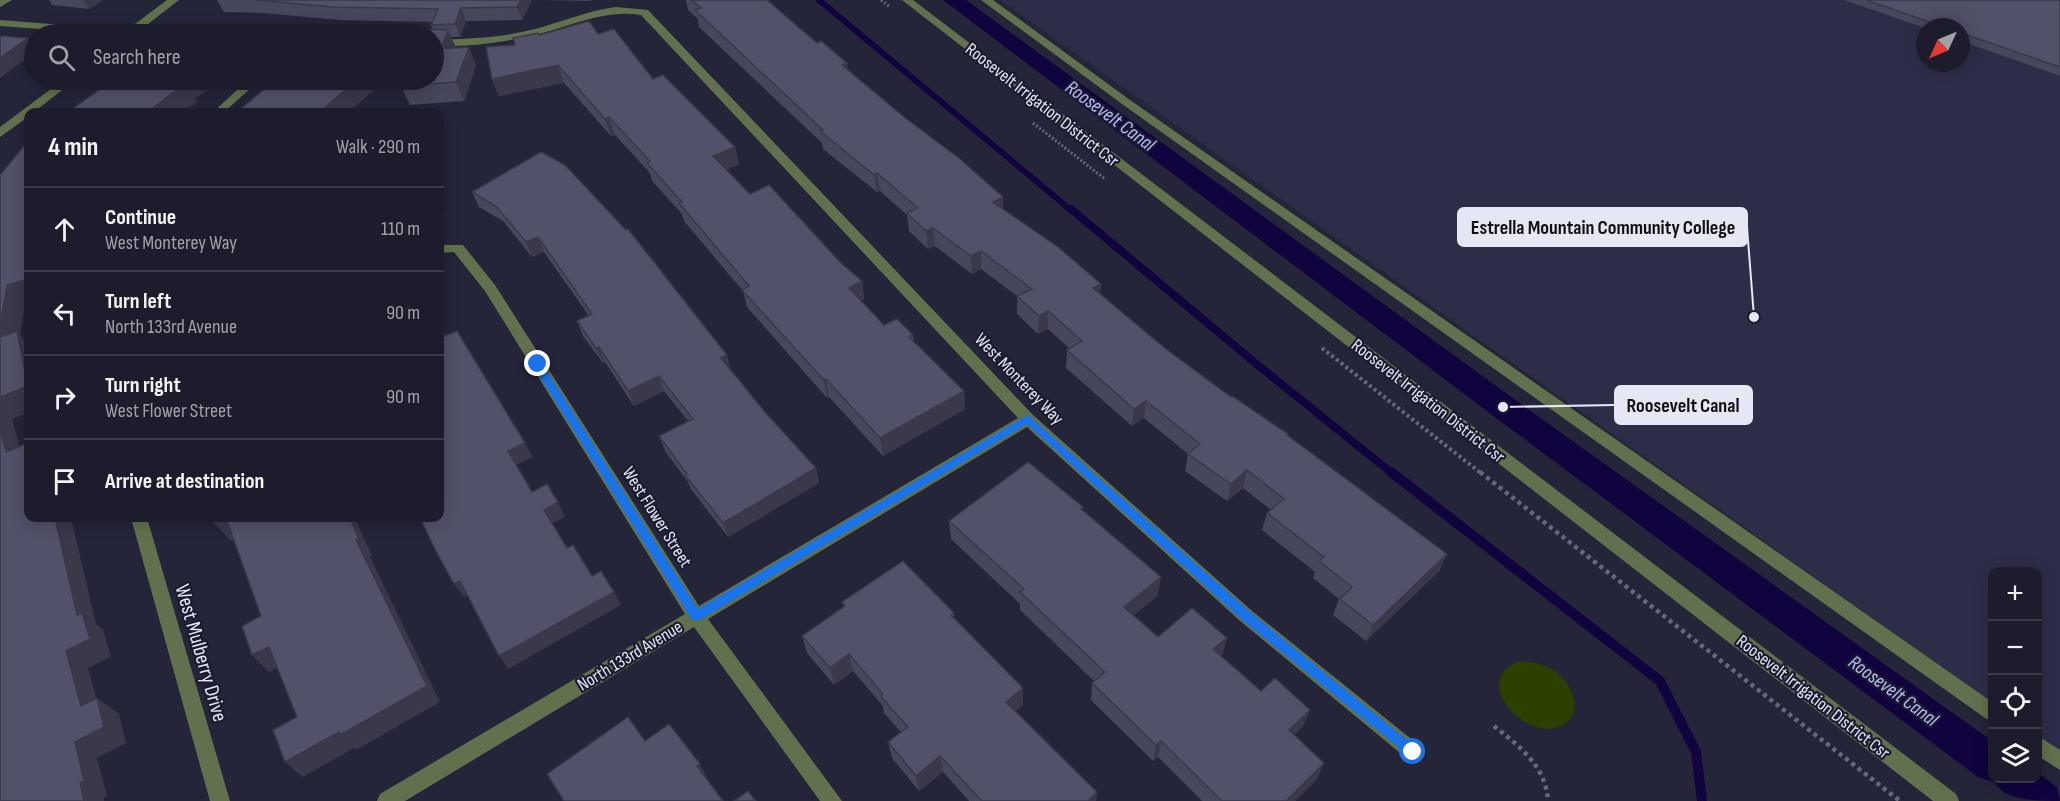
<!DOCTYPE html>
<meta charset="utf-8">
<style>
body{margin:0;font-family:"Sofia Sans Condensed",sans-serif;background:#292938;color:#f1f3f6}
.controls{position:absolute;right:18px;bottom:18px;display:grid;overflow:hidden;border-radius:12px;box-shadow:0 3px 15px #0003}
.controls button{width:54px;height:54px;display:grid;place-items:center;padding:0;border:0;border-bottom:2px solid #3a3a48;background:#1c1c2c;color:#f1f3f6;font:30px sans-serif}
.compass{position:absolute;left:1916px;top:18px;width:54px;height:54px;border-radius:50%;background:#1c1c2c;box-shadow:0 3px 15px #0003;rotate:226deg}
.stop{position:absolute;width:18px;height:18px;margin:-14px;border:4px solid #1a73e8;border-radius:50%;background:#fff}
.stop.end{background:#1a73e8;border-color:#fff;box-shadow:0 2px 6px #0008}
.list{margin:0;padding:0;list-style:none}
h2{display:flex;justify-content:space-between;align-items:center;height:78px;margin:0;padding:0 24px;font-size:26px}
h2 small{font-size:20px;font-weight:400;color:#a0a1a9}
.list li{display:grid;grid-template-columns:39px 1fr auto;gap:18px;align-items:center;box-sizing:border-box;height:84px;padding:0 24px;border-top:2px solid #3a3a48}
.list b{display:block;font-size:22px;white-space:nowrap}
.list p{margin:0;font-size:20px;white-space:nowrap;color:#a0a1a9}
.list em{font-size:20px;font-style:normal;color:#a0a1a9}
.icon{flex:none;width:33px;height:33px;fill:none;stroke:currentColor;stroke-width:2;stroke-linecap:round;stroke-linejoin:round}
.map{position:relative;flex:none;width:2060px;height:801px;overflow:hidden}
.search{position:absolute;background:#1c1c2c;box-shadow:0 3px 15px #0003;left:24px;top:24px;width:420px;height:66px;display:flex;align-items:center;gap:15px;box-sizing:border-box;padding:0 21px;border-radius:33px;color:#a0a1a9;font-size:22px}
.panel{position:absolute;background:#1c1c2c;box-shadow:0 3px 15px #0003;left:24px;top:108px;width:420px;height:414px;border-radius:12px}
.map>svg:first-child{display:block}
</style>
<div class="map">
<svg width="2060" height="801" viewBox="0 0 2060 801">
<rect width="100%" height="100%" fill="#25253a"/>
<path fill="#2e2d48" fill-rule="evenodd" d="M1000,0H2060V751L2038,735V572H1992V703ZM1925,27H1961V63H1925Z"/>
<path fill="#2c4100" d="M1517,662C1530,661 1542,663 1553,670C1571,681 1587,714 1561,726C1526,742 1470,682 1517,662Z"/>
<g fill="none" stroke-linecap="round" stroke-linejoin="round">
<polyline stroke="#11033d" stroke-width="6" points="819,0 1072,211"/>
<polyline stroke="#11033d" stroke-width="8" points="1071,209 1254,362 1393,474"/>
<polyline stroke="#11033d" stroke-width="10" points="1391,472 1660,681 1696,752 1702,801"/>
<path fill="#11033d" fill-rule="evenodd" d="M943,0H966L1514,399L1992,741V778H2038V773L2057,787L2060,801C2035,801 2006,801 1994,782L1978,777L1492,415Z"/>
<g stroke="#666779" stroke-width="3" stroke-dasharray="2 2" stroke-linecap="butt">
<polyline points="881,0 890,7"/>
<polyline points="1033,123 1105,179"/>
</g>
<polyline stroke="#666779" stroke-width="4" stroke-dasharray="3 3" stroke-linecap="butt" points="1322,348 1482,474"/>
<g stroke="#666779" stroke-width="4.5" stroke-dasharray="4 4" stroke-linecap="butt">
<polyline points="1480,472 1900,801"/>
<path d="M1494,726C1519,746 1546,766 1548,801"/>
</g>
<g fill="#62714d" fill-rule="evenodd">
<polygon points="0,0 12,0 0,7"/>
<polygon points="167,0 179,0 139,31 146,32 147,34 108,34 0,26 0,20 127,30"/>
<polygon points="902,0 913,0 1956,794 1959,801 1933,801"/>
<polygon points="981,0 993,0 1130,100 1992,702 1992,721 1985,718 1122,104"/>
<path d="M616,7L648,10L1033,415L1251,610L1420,746L1423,752L1420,758L1413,761L1406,758L1239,620L1027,427L708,619L842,801H820L694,627L405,801H377L380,794L685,614L485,291L454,252L440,253V245H463L495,285L699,606L1018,418L641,15C602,9 568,28 531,36C500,43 466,47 434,46V40C466,39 499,38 531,30C559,23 586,11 616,7Z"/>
<polygon points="63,80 75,80 34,112 28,112 28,117 0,137 0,127"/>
<polygon points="248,80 260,80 224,112 213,112"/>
<polygon points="131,518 147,518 230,801 210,801"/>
<polygon points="2038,736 2060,750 2060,770 2038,756"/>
</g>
</g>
<g fill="#46475a">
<polygon points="49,0 103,0 89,9 52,5"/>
<polygon points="217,0 532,0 522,20 466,21 460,37 451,37 456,48 476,65 464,101 410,105 401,86 433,29 431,25 433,22 340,20 262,13 224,12"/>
<polygon points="542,0 591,0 590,1"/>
<polygon points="686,0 767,0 848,71 1003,209 1101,284 1100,294 1166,349 1231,397 1288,434 1288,436 1447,554 1439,571 1366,641 1333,615 1339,599 1313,578 1315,572 1262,530 1267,513 1271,510 1243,488 1227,501 1185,471 1188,454 1144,418 1132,426 1066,368 1067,350 1069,348 1048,329 1038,334 1017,314 1017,296 981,269 972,274 935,246 928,249 909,231 907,215 880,191 877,192 823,149 822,143 699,27 698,19 688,10"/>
<polygon points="1844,0 2060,0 2060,76 1961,41 1961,27 1925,27 1925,28"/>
<polygon points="598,34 735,147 739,164 726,170 750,194 842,264 862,281 864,299 861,301 884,325 913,335 914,342 964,391 965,409 883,456 829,397 827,398 747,307 743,291 684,221 682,214 652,181 650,173 615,135 611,136 564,83 499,96 492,79 515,45 539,35"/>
<polygon points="541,152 731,370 764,411 816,468 819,483 728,537 691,489 688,482 665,451 659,436 688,421 664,391 634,406 605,362 603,363 583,336 577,321 589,316 544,252 532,257 503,221 479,207 472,192"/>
<polygon points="1083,507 1082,510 1158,595 1134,615 1158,637 1227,638 1222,655 1221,656 1261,691 1310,710 1303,726 1294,735 1317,779 1295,801 1202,801 1158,757 1153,761 1091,700 1092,683 1094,681 1020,610 1020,604 951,539 949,521"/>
<polygon points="842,602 954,613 954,618 1023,705 1015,711 1097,792 1096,801 969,801 943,772 919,791 892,758 888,742 901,732 884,713 883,706 853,671 834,685 807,653 802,636 844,607"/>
</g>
<g fill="#39394a">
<polygon points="83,0 103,0 89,9"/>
<polygon points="521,0 532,0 522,20 517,7"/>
<polygon points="461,8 466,21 460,37 455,24"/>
<polygon points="448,30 456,48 441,49"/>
<polygon points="28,38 34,48 34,53 0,78 0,58"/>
<polygon points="469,47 476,65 464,101 456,82"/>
<polygon points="847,63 850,80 842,65"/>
<polygon points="558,65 564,83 499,96 492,79"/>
<polygon points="184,80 221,80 195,99 197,102 184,112 148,112"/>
<polygon points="356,80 385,80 349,112 320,112"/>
<polygon points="609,117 615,135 611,136 605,119"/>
<polygon points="735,147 739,164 717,173 713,156"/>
<polygon points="877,173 880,191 877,192 874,175"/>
<polygon points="440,196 445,216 440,218"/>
<polygon points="1003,197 1003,215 993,202"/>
<polygon points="933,228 935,246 928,249 926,231"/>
<polygon points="538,237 544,252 532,257 526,242"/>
<polygon points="981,251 981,269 972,274 971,256"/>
<polygon points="28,267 28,303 25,304 20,335 28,344 28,385 0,340 0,326 7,285"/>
<polygon points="862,281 864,299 852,306 849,288"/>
<polygon points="1101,284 1100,302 1093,288"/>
<polygon points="1048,311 1048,329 1038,334 1039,316"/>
<polygon points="599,347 605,362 603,363 596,348"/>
<polygon points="727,355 731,370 721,358"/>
<polygon points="659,376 664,391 634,406 628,391"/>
<polygon points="826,379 829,397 827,398 824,380"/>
<polygon points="28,386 28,413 12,419 26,471 6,452 0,429 0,397"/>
<polygon points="964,391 965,409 883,456 880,438"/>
<polygon points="1146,401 1144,418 1132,426 1134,409"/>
<polygon points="525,443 533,457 516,465 508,451"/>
<polygon points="816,468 819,483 728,537 723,523"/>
<polygon points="1247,470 1243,488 1227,501 1231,484"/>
<polygon points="558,502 565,517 551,524 544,510"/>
<polygon points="55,518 71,518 96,624 103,630 111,657 88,668 101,715 97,698 119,714 126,743 97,758 107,796 104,798 104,801 84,801 80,782 75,742 81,706 66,651 77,615"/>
<polygon points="226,518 242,536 231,541 215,524"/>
<polygon points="350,518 355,518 372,556 370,557 440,702 356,750 354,748 303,777 285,762 339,732 356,540"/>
<polygon points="1447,554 1439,571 1366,641 1373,625"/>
<polygon points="1161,577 1158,595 1122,625 1124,607"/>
<polygon points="460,581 470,594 464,597 454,584"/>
<polygon points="614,592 621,605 508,669 499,656"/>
<polygon points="1227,638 1222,655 1209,667 1213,649"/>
<polygon points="269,647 285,663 269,672 252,655"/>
<polygon points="849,654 853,671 834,685 830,668"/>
<polygon points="1023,688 1023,705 1007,719 1006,702"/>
<polygon points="1310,710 1303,726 1282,747 1289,730"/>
<polygon points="1161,741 1158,757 1153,761 1156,745"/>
<polygon points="940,756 943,772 919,791 916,776"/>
<polygon points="1324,763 1317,779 1295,801 1286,801"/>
<polygon points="700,764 708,780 705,782 697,766"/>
<polygon points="1097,792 1096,801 1088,801"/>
</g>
<g fill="#515269" stroke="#39394a" stroke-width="1.5">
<polygon points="256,0 521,0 517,7 461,8 455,24 431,25 438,9 334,7"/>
<polygon points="691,0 767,0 817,43 821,41 847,63 842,65 904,117 960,159 1003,197 993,202 1058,247 1101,284 1093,288 1166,349 1231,397 1232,396 1288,434 1287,435 1447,554 1373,625 1340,599 1352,587 1319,561 1324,557 1267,513 1284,499 1247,470 1231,484 1188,454 1200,444 1146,401 1134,409 1067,350 1082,341 1048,311 1039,316 1017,296 1032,289 981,251 971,256 933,228 926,231 907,213 918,208 877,173 874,175 820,131 823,130 695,10 701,8"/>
<polygon points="1866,0 2060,0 2060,67 1961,33 1961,27 1944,27"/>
<polygon points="589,21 598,34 614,29 653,79 663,75 735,147 713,156 750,194 769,185 842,264 862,281 849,288 884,325 897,319 913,335 909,337 964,391 880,438 826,379 824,380 742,290 749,286 679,203 682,202 647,163 650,161 609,117 605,119 558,65 492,79 486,47 515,45 513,38 538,33 539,35"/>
<polygon points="425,29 448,30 441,49 469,47 456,82 401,86 403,80 434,80 434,34 422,34"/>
<polygon points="0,36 28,38 0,58"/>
<polygon points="113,80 184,80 180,83 185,83 148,112 68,112"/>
<polygon points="275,80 356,80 320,112 237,112"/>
<polygon points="28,141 28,267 26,280 7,285 0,326 0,175"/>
<polygon points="541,152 565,165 626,230 628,229 727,355 721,358 764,411 816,468 723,523 685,475 687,474 659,436 693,419 659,376 628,391 599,347 596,348 577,321 592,314 538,237 526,242 496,206 472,192"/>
<polygon points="440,327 445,336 457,331 525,443 508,451 532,492 547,484 558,502 544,510 567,548 573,545 592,576 601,571 614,592 499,656 460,581 454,584 436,551 420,518 440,518"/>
<polygon points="17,331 28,386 0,397 0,337"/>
<polygon points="0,429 6,452 28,443 28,518 55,518 77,615 82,613 90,639 66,651 81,706 97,698 104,727 75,742 84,781 80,782 84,801 0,801"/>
<polygon points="1028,462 1083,507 1081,509 1161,577 1124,607 1158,637 1192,608 1227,638 1213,649 1261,691 1275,678 1310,710 1289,730 1324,763 1286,801 1222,801 1161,741 1156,745 1092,683 1105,672 1020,592 1024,589 949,521"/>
<polygon points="213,518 350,518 359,539 356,540 427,686 340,735 339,732 285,762 273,730 297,717 269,647 252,655 242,626 261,616 226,518 215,524"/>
<polygon points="903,561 954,613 951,615 1023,688 1006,702 1097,792 1088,801 982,801 940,756 916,776 888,742 908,727 881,697 883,694 849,654 830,668 802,636 845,606 842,602"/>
<polygon points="628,717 645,741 669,724 700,764 697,766 723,801 564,801 547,774"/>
<polygon points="748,791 756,801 734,801"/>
</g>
<polygon fill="#1a73e8" points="538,361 541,362 698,609 1028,415 1249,611 1417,748 1419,752 1417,756 1409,756 1241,619 1027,424 700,620 692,620 534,367 533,364"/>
<g text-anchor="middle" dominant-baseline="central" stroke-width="4.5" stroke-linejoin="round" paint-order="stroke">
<g font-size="18" fill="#e6e7f5" stroke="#1c1c30">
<text transform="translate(1042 105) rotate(38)">Roosevelt Irrigation District Csr</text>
<text transform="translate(1019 379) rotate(46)">West Monterey Way</text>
<text transform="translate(1428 401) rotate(38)">Roosevelt Irrigation District Csr</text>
<text transform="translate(657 517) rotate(58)">West Flower Street</text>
<text transform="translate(630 656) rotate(-31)">North 133rd Avenue</text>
<text transform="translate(1813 697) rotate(38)">Roosevelt Irrigation District Csr</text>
</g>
<g font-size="20" font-style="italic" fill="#b8b9fc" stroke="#1c1c30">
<text transform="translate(1110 116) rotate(36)">Roosevelt Canal</text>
<text transform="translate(1893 691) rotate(36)">Roosevelt Canal</text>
</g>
<g font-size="21" fill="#e6e7f5" stroke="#1c1c30">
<text transform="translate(201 653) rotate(74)">West Mulberry Drive</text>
</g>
</g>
<path fill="none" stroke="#e6e7f5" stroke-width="2" d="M1754 317L1747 227M1503 407L1615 405"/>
<g fill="#e6e7f5" stroke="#1c1c30" stroke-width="2">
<circle cx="1754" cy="317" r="6"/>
<circle cx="1503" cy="407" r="6"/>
</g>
<g fill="#e6e7f5" stroke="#e6e7f5" stroke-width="2">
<rect x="1458" y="208" width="289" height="38" rx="6"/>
<rect x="1615" y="386" width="137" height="38" rx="6"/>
</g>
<g font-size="20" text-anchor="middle" font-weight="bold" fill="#111">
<text x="1603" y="234">Estrella Mountain Community College</text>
<text x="1683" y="412">Roosevelt Canal</text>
</g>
</svg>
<div class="controls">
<button>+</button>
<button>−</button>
<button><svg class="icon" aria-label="locate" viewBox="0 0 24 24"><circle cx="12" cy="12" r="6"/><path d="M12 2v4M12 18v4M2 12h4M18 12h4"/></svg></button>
<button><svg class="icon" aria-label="layers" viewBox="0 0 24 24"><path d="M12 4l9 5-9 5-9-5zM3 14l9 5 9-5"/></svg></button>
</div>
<svg class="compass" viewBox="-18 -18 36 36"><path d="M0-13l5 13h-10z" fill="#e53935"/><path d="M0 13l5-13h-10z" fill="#a0a1a9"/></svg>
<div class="stop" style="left:1413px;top:752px"></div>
<div class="stop end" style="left:538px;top:364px"></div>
<div class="search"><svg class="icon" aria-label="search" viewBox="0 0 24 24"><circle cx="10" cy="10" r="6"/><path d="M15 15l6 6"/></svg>Search here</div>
<section class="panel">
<h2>4 min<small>Walk · 290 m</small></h2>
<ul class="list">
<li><svg class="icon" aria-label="ahead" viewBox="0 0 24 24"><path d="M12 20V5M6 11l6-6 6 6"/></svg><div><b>Continue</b><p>West Monterey Way</p></div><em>110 m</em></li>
<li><svg class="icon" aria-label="left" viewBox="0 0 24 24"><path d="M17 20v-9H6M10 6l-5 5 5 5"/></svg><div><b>Turn left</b><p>North 133rd Avenue</p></div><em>90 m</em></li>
<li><svg class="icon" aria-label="right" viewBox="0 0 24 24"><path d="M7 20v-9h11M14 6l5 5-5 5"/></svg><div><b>Turn right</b><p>West Flower Street</p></div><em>90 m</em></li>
<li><svg class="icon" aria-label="arrive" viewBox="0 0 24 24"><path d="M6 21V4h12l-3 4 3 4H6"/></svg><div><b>Arrive at destination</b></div></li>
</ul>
</section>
</div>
